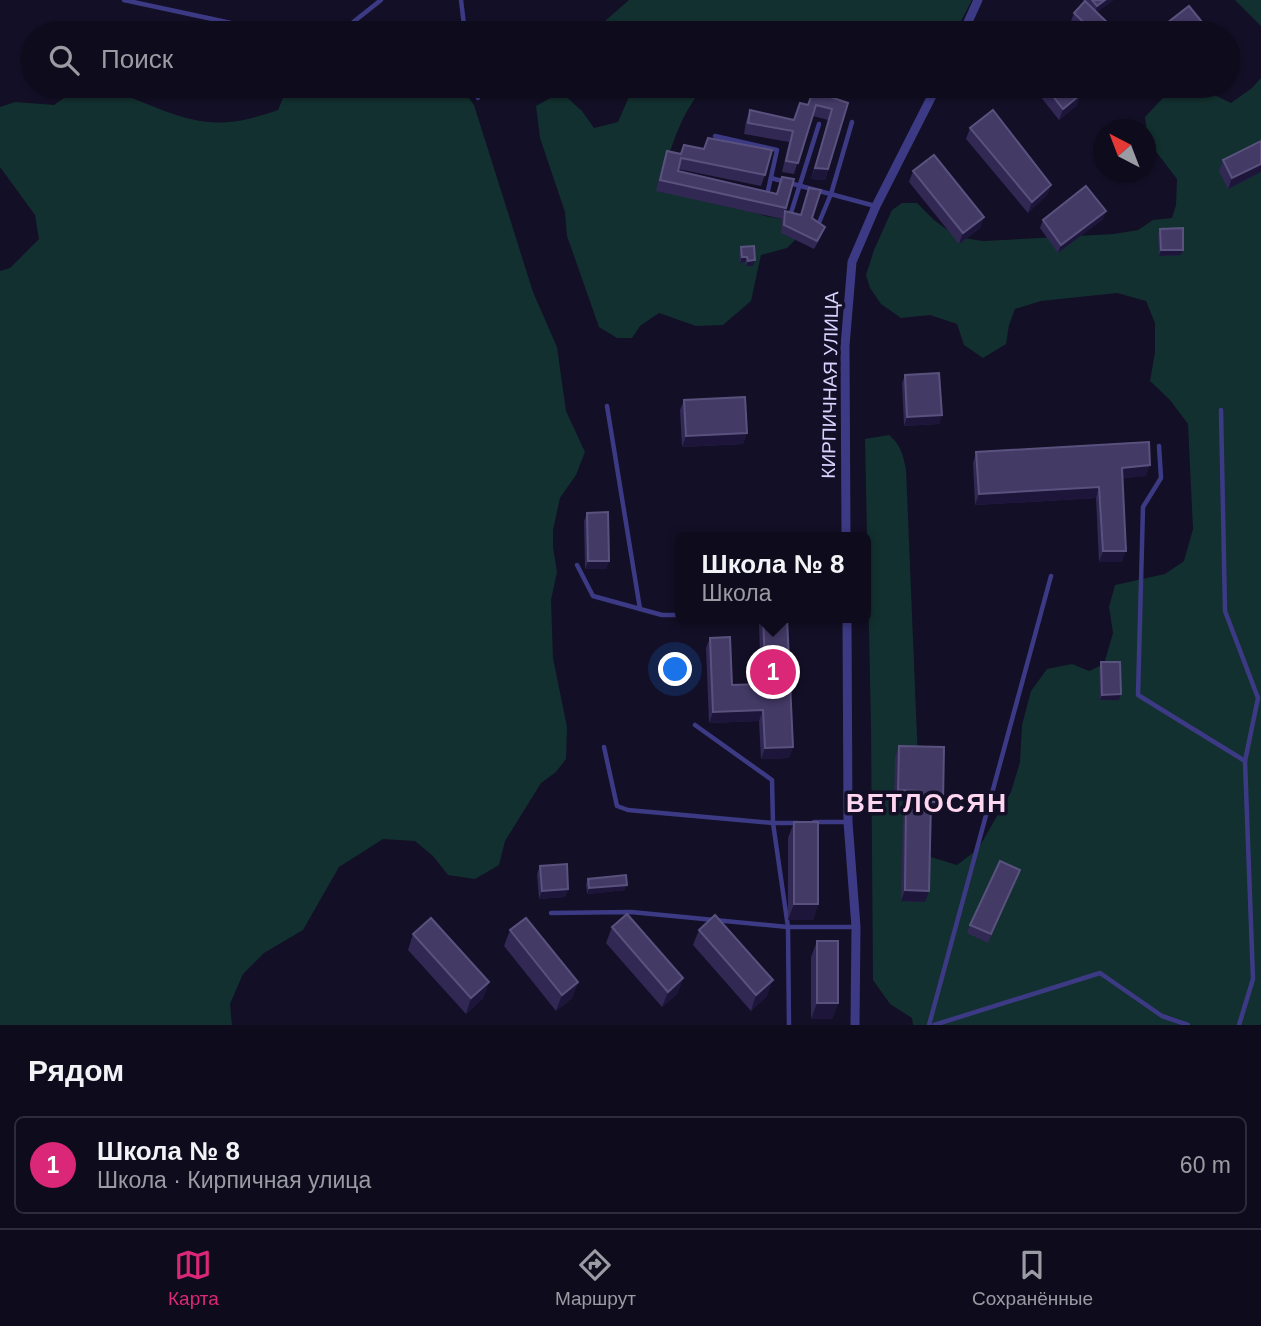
<!DOCTYPE html>
<html lang="ru">
<meta charset="utf-8">
<style>
body{margin:0;font-family:Helvetica,sans-serif;background:#1c1929;color:#f1f3f6}
.compass{position:absolute;left:1093px;top:119px;width:63px;height:63px;border-radius:50%;background:#0e0b1c;box-shadow:0 2px 5px #0004;rotate:318deg}
.you{position:absolute;left:676px;top:670px;width:24px;height:24px;margin:-18px;border:5px solid #fff;border-radius:50%;background:#1a73e8;box-shadow:0 0 0 10px #1a73e833}
.badge{display:grid;place-items:center;width:46px;height:46px;border-radius:50%;background:#db2777;color:#fff;font-size:23px;font-weight:700}
.pin{position:absolute;translate:-50% -50%;border:4px solid #fff;box-shadow:0 2px 7px #0006}
.popup{position:absolute;left:675px;top:532px;width:196px;height:91px;box-sizing:border-box;display:grid;place-content:center;border-radius:10px;background:#0e0b1c;filter:drop-shadow(0 2px 5px #0005);font-size:23px;white-space:nowrap;color:#9b9ba3}
.popup b{font-size:26px;color:#f1f3f6}
.popup::after{content:'';position:absolute;left:50%;top:100%;margin-left:-14px;border:14px solid transparent;border-top-color:#0e0b1c}
.list{margin:0;padding:0;list-style:none}
h2{display:flex;justify-content:space-between;align-items:center;height:91px;margin:0;padding:0 28px;font-size:30px}
h2 small{font-size:23px;font-weight:400;color:#9b9ba3}
.list li{display:grid;grid-template-columns:46px 1fr auto;gap:21px;align-items:center;box-sizing:border-box;height:98px;margin:0 14px 14px;padding:0 14px;border:2px solid #2e2b3b;border-radius:10px}
.list b{display:block;font-size:26px;white-space:nowrap}
.list p{margin:0;font-size:23px;white-space:nowrap;color:#9b9ba3}
.list em{font-size:23px;font-style:normal;color:#9b9ba3}
.icon{flex:none;width:38px;height:38px;fill:none;stroke:currentColor;stroke-width:2;stroke-linecap:round;stroke-linejoin:round}
.map{position:relative;flex:none;width:1261px;height:1025px;overflow:hidden}
.search{position:absolute;background:#0e0b1c;box-shadow:0 2px 5px #0004;left:21px;right:21px;top:21px;height:77px;display:flex;align-items:center;gap:18px;box-sizing:border-box;padding:0 24px;border-radius:38px;color:#9b9ba3;font-size:26px}
.sheet{height:203px;background:#0e0b1c}
nav{display:flex;justify-content:space-around;align-items:center;box-sizing:border-box;height:98px;border-top:2px solid #2e2b3b;background:#0e0b1c;font-size:19px;color:#9b9ba3}
nav a{display:grid;justify-items:center;gap:4px}
nav .on{color:#db2777}
.map>svg:first-child{display:block}
</style>
<div class="map">
<svg width="1261" height="1025" viewBox="0 0 1261 1025">
<rect width="100%" height="100%" fill="#130f26"/>
<g fill="#12302f">
<polygon points="629,0 972,0 955,33 595,33 597,28"/>
<polygon points="1235,0 1261,0 1261,26"/>
<path d="M1261,78V1025H913L912,1018L890,1004L873,980L871,727L865,439L889,435C901,445 903,455 906,469L921,833L931,857L957,865L978,849L1011,792L1020,762L1022,725L1031,691L1047,669L1072,664L1089,671L1104,664L1113,633L1109,607L1115,585L1165,574L1184,561L1193,529L1188,424L1170,400L1150,381L1155,352V323L1146,301L1117,293L1041,301L1015,309L1009,325L1006,344L983,358L964,345L957,324L930,315L901,318L881,304L870,288L866,275L874,250L892,210L902,203H917L934,220L957,237L983,241L1114,234L1138,230L1153,220L1172,218L1176,205L1177,179L1148,141L1145,117L1162,99L1183,86L1204,90L1231,103L1252,88Z"/>
<path d="M81,86C107,86 114,91 137,100C195,124 218,131 278,110L288,86H460L474,105L533,292L557,347L566,411L585,452L576,475L560,498L553,530V547L557,572L551,600L553,658L567,727L566,759L556,772L541,783L505,841L499,865L475,879L448,875L433,856L415,841L383,839L339,867L303,930L264,953L243,974L230,1004L232,1025H0V271L10,268L39,239L35,215L0,167V107L15,102L54,105Z"/>
<path d="M623,86H705C684,108 672,143 664,172L675,187L765,216L792,221L796,239L787,248L761,255L751,301L723,325L696,326L659,313L640,326L632,338H617L599,327L567,236L565,212L540,138L536,106L561,92L582,111L594,128L618,122L631,92Z"/>
<path d="M799,86H903C870,101 834,93 799,86Z"/>
</g>
<g fill="none" stroke-linecap="round" stroke-linejoin="round">
<g stroke="#3d3a85" stroke-width="4.5">
<polyline points="124,0 231,23 310,33"/>
<polyline points="461,0 465,33"/>
<polyline points="316,33 347,27 381,0"/>
<polyline points="472,86 478,98"/>
<polyline points="715,136 777,150 767,195"/>
<polyline points="771,178 875,206"/>
<polyline points="790,216 819,124"/>
<polyline points="818,225 831,194 852,122"/>
<polyline points="607,406 640,609"/>
<polyline points="1221,410 1225,611 1258,698 1245,761 1253,979 1239,1025"/>
<polyline points="1159,446 1161,478 1143,507 1138,695 1245,761"/>
<polyline points="577,565 593,596 662,615 680,615"/>
<polyline points="695,725 772,780 773,823 788,927 789,1025"/>
<polyline points="604,747 617,806 628,810 773,823 798,823"/>
<polyline points="814,822 847,822"/>
<polyline points="551,913 631,912 788,927 856,927"/>
<polyline points="929,1025 1051,576"/>
<polyline points="934,1025 1100,973 1162,1016 1188,1025"/>
</g>
<g stroke="#3d3a85" stroke-width="9">
<polyline points="963,33 978,0"/>
<polyline points="846,537 845,346 852,262 876,206 937,86"/>
<polyline points="847,618 848,822 856,927 855,1025"/>
</g>
</g>
<g fill="#312854">
<polygon points="1083,0 1113,0 1097,12 1116,31 1116,33 1083,33 1071,21 1074,13 1084,2"/>
<polygon points="1032,86 1075,86 1077,105 1059,120"/>
<polygon points="1133,86 1151,86 1140,94"/>
<polygon points="1202,86 1215,86 1207,92"/>
<polygon points="848,103 825,180 811,179 828,120 813,116 794,174 782,172 789,142 744,134 746,121 750,110 794,120 808,105"/>
<polygon points="970,128 1051,185 1047,195 1028,213 966,139"/>
<polygon points="1261,141 1261,172 1228,189 1219,171 1223,160"/>
<polygon points="667,151 765,175 761,186 678,169 678,171 776,194 782,177 794,179 785,211 812,218 822,235 814,249 781,233 782,219 656,191 663,162"/>
<polygon points="913,171 984,217 980,228 959,244 909,182"/>
<polygon points="1103,219 1058,253 1040,228 1043,220"/>
<polygon points="1160,229 1183,250 1181,255 1159,256 1158,234"/>
<polygon points="741,247 753,266 746,266 745,262 740,263 739,252"/>
<polygon points="905,375 942,415 939,424 904,426 902,383"/>
<polygon points="684,400 747,433 743,444 682,447 680,410"/>
<polygon points="976,452 1146,476 1122,478 1122,562 1099,562 1096,498 975,505 973,463"/>
<polygon points="587,513 609,561 606,569 585,569 584,521"/>
<polygon points="762,618 787,618 793,747 789,758 761,759 759,721 709,723 706,648 710,638 732,685 761,684 759,625"/>
<polygon points="1101,662 1121,694 1119,700 1100,700 1099,668"/>
<polygon points="899,746 939,813 931,812 925,902 901,901 903,815 906,804 917,804 917,801 894,801 895,757"/>
<polygon points="794,822 818,904 813,920 788,920 788,838"/>
<polygon points="540,866 568,889 565,897 539,899 537,874"/>
<polygon points="1020,870 988,943 967,933 970,925"/>
<polygon points="588,879 625,890 587,894 586,884"/>
<polygon points="612,927 683,978 677,994 662,1007 606,943"/>
<polygon points="510,930 578,982 572,998 556,1011 504,946"/>
<polygon points="699,930 767,996 751,1011 693,945"/>
<polygon points="413,934 489,982 483,998 466,1014 408,950"/>
<polygon points="817,941 838,1003 832,1019 811,1019 811,957"/>
</g>
<g fill="#1d163a">
<polygon points="1105,0 1113,0 1094,15 1097,6"/>
<polygon points="1143,86 1151,86 1140,94"/>
<polygon points="1081,94 1077,105 1059,120 1063,109"/>
<polygon points="1261,164 1261,172 1228,189 1232,178"/>
<polygon points="815,168 828,169 825,180 811,179"/>
<polygon points="1051,185 1047,195 1028,213 1032,202"/>
<polygon points="1106,211 1103,219 1058,253 1061,245"/>
<polygon points="984,217 980,228 959,244 963,233"/>
<polygon points="1161,250 1183,250 1181,255 1159,256"/>
<polygon points="742,257 747,257 745,262 740,263"/>
<polygon points="755,260 753,266 746,266 748,261"/>
<polygon points="942,415 939,424 904,426 907,417"/>
<polygon points="747,433 743,444 682,447 686,436"/>
<polygon points="1150,465 1146,476 1118,479 1122,468"/>
<polygon points="1099,487 1096,498 975,505 979,494"/>
<polygon points="1103,551 1126,551 1122,562 1099,562"/>
<polygon points="588,561 609,561 606,569 585,569"/>
<polygon points="1121,694 1119,700 1100,700 1102,695"/>
<polygon points="763,710 759,721 709,723 713,712"/>
<polygon points="793,747 789,758 761,759 765,748"/>
<polygon points="898,790 921,791 917,801 894,801"/>
<polygon points="931,802 943,802 939,813 927,812"/>
<polygon points="627,885 625,890 587,894 589,888"/>
<polygon points="568,889 565,897 539,899 542,891"/>
<polygon points="905,890 929,891 925,902 901,901"/>
<polygon points="794,904 818,904 813,920 788,920"/>
<polygon points="683,978 677,994 662,1007 668,992"/>
<polygon points="773,980 767,996 751,1011 756,995"/>
<polygon points="489,982 483,998 466,1014 471,998"/>
<polygon points="578,982 572,998 556,1011 562,995"/>
<polygon points="817,1003 838,1003 832,1019 811,1019"/>
</g>
<g fill="#433a66" stroke="#5a527e" stroke-width="2">
<polygon points="1092,0 1105,0 1097,6"/>
<polygon points="1085,1 1116,31 1115,33 1095,33 1074,13"/>
<polygon points="1189,6 1210,32 1208,33 1154,33"/>
<polygon points="1045,86 1075,86 1081,94 1063,109"/>
<polygon points="813,91 848,103 828,169 815,168 832,109 816,105 798,163 786,161 793,131 748,123 750,110 794,120 800,103 808,105"/>
<polygon points="993,110 1051,185 1032,202 970,128"/>
<polygon points="708,138 772,150 765,175 681,158 678,171 777,194 782,177 794,179 786,208 660,180 667,151 681,154 684,145 704,149"/>
<polygon points="1261,141 1261,164 1232,178 1223,160"/>
<polygon points="934,155 984,217 963,233 913,171"/>
<polygon points="1086,186 1106,211 1061,245 1043,220"/>
<polygon points="809,188 821,190 812,218 825,227 817,241 784,225 785,211 801,215"/>
<polygon points="1183,228 1183,250 1161,250 1160,229"/>
<polygon points="754,246 755,260 748,261 747,257 742,257 741,247"/>
<polygon points="939,373 942,415 907,417 905,375"/>
<polygon points="745,397 747,433 686,436 684,400"/>
<polygon points="1149,442 1150,465 1122,468 1126,551 1103,551 1099,487 979,494 976,452"/>
<polygon points="608,512 609,561 588,561 587,513"/>
<polygon points="763,618 787,618 793,747 765,748 763,710 713,712 710,638 730,637 732,685 766,684"/>
<polygon points="1101,662 1120,662 1121,694 1102,695"/>
<polygon points="899,746 944,747 943,802 931,802 929,891 905,890 906,804 921,804 921,791 898,790"/>
<rect x="794" y="822" width="24" height="82"/>
<polygon points="1000,861 1020,870 991,934 970,925"/>
<polygon points="567,864 568,889 542,891 540,866"/>
<polygon points="626,875 627,885 589,888 588,879"/>
<polygon points="627,914 683,978 668,992 612,927"/>
<polygon points="715,915 773,980 756,995 699,930"/>
<polygon points="431,918 489,982 471,998 413,934"/>
<polygon points="526,918 578,982 562,995 510,930"/>
<rect x="817" y="941" width="21" height="62"/>
</g>
<g text-anchor="middle" dominant-baseline="central" stroke-width="7" stroke-linejoin="round" paint-order="stroke">
<g font-size="19" fill="#d9d4ff" stroke="#130f26">
<text transform="translate(830 385) rotate(-89)">КИРПИЧНАЯ УЛИЦА</text>
</g>
<g font-size="26" font-weight="bold" letter-spacing="2" fill="#ffd6f0" stroke="#130f26">
<text x="927" y="803">ВЕТЛОСЯН</text>
</g>
</g>
</svg>
<svg class="compass" viewBox="-18 -18 36 36"><path d="M0-13l5 13h-10z" fill="#e53935"/><path d="M0 13l5-13h-10z" fill="#9b9ba3"/></svg>
<div class="you"></div>
<div class="pin badge" style="left:773px;top:672px">1</div>
<div class="popup"><b>Школа № 8</b>Школа</div>
<div class="search"><svg class="icon" aria-label="search" viewBox="0 0 24 24"><circle cx="10" cy="10" r="6"/><path d="M15 15l6 6"/></svg>Поиск</div>
</div>
<section class="sheet">
<h2>Рядом<small></small></h2>
<ul class="list">
<li><span class="badge">1</span><div><b>Школа № 8</b><p>Школа · Кирпичная улица</p></div><em>60 m</em></li>
</ul>
</section>
<nav>
<a class="on"><svg class="icon" aria-label="map" viewBox="0 0 24 24"><path d="M3 6l6-2 6 2 6-2v14l-6 2-6-2-6 2zM9 4v14M15 6v14"/></svg>Карта</a>
<a><svg class="icon" aria-label="directions" viewBox="0 0 24 24"><path d="M12 3l9 9-9 9-9-9zM9 14v-3h6M13 9l2 2-2 2"/></svg>Маршрут</a>
<a><svg class="icon" aria-label="saved" viewBox="0 0 24 24"><path d="M7 4h10v16l-5-4-5 4z"/></svg>Сохранённые</a>
</nav>
